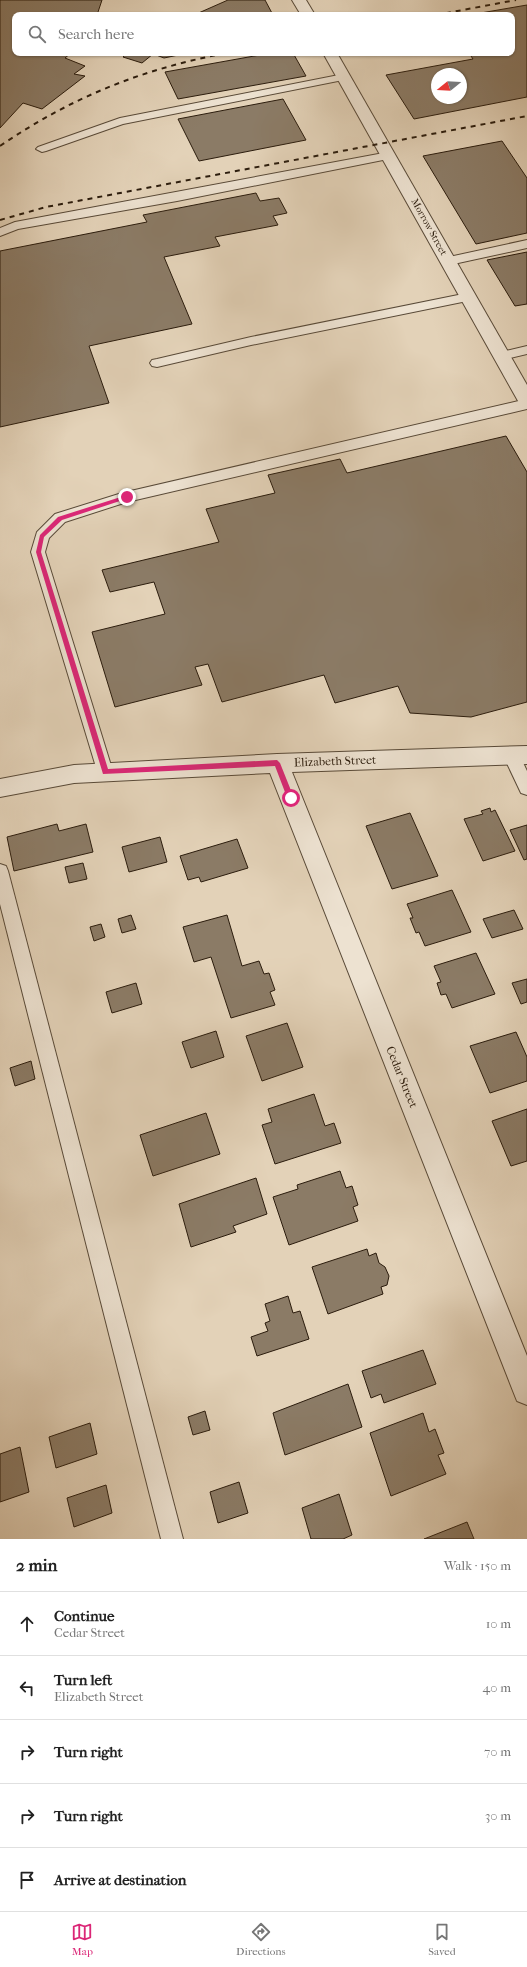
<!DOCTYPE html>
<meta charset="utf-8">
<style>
body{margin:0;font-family:"IM FELL French Canon",serif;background:#f6f6f6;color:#222}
.compass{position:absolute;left:431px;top:68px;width:36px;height:36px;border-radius:50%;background:#fff;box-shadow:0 1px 3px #0004;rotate:252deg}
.stop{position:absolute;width:12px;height:12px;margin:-9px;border:3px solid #db2777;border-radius:50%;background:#fff}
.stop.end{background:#db2777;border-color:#fff;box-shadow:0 1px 4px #0008}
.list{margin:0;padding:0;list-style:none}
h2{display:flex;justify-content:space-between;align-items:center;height:52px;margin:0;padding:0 16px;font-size:17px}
h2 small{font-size:13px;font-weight:400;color:#767676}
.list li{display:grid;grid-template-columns:26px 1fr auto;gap:12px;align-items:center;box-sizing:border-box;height:64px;padding:0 16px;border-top:1px solid #e0e0e0}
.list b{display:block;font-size:15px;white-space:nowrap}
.list p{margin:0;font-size:13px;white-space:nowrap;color:#767676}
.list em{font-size:13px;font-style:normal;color:#767676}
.icon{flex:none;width:22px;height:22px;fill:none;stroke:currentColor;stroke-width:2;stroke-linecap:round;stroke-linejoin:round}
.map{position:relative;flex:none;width:527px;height:1539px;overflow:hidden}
.search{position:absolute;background:#fff;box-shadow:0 1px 3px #0004;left:12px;right:12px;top:12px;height:44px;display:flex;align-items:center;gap:10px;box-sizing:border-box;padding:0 14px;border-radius:8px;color:#767676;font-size:15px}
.sheet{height:372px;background:#fff}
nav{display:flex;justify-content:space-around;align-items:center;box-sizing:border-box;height:56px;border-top:1px solid #e0e0e0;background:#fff;font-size:11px;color:#767676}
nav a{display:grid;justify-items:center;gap:2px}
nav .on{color:#db2777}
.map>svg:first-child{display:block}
</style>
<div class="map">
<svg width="527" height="1539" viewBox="0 0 527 1539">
<rect width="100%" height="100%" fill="#e3d2b8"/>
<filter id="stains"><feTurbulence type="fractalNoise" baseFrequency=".005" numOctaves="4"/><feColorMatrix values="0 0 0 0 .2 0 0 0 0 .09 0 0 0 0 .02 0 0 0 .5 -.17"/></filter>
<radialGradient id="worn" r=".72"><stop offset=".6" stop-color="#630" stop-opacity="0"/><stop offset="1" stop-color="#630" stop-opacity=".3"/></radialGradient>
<g fill="#8b7b66" stroke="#2b1c0d" fill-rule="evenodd">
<polygon points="0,0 102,0 97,15 15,15 15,53 71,53 65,58 85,66 74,74 85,76 42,109 23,103 0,128"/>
<polygon points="228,0 265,0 273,15 194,15"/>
<path d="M527,5V97L414,119L386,75L473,59L469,53H512V15H469ZM437,74H461V98H437Z"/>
<polygon points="127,53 151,53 153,54 142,63 123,57"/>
<polygon points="151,53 188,53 164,58"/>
<polygon points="271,53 293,53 306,76 178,99 165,72"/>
<polygon points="283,99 306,140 199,161 178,119"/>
<polygon points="502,141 527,178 527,233 476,244 423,156"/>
<polygon points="256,193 260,201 279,198 287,213 273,216 278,225 215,237 220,246 164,257 192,324 89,346 109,403 0,427 0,251 147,222 143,215"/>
<polygon points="527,252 527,304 515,306 487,260"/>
<polygon points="506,436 527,472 527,702 471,717 410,713 398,686 335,703 324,675 222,702 208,664 195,667 202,685 115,707 92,632 165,614 154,582 110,592 102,570 219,542 206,509 275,493 268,475 340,459 347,473"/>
<polygon points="490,808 491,812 495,810 515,851 483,861 464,819 483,814 481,811"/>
<polygon points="410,813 438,876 392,889 366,826"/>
<polygon points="57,824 59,831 86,824 93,852 14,871 7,837"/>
<polygon points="527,825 527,859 524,860 510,830"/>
<polygon points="160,837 167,862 129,872 122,847"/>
<polygon points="237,839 248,868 201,882 199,877 188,880 180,856"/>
<polygon points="83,863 87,879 69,883 65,867"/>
<polygon points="452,890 471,932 425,946 419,932 416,933 410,918 413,918 407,904"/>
<polygon points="514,910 523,929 492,938 483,919"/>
<polygon points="131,915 136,929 122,933 118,919"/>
<polygon points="227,915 242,966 259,961 264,974 269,973 275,990 270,992 275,1005 231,1018 211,957 194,962 183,927"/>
<polygon points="101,924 105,937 94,941 90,927"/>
<polygon points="476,953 495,994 452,1008 446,994 441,995 437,983 441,982 434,966"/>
<polygon points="527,979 527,1002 521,1004 512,983"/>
<polygon points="136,983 142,1004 112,1013 106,992"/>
<polygon points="287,1023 303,1067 262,1081 246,1036"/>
<polygon points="216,1031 224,1057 191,1068 182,1042"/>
<polygon points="516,1032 527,1057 527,1081 490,1093 470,1046"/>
<polygon points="31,1061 35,1079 15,1086 10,1068"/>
<polygon points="314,1094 325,1126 334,1123 341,1143 275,1164 262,1125 272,1122 268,1109"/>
<polygon points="527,1109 527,1161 511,1166 492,1121"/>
<polygon points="206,1113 220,1154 153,1176 140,1135"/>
<polygon points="340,1171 346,1188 352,1186 358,1205 353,1207 358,1221 289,1245 273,1197 298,1189 297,1185"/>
<polygon points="256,1178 267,1214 233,1226 236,1232 191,1247 179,1204"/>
<polygon points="367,1249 369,1256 376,1253 379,1263 385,1267 389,1276 387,1285 381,1287 383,1294 328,1314 312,1267"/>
<polygon points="288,1296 293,1313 300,1311 309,1339 257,1356 251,1337 268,1331 265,1323 270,1321 265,1304"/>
<polygon points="423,1350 436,1384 384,1403 381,1394 371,1398 362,1371"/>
<polygon points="348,1384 362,1427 285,1455 273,1413"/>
<polygon points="205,1411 210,1430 193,1435 188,1417"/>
<polygon points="423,1413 429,1432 435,1429 444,1453 438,1455 446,1474 391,1496 370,1433"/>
<polygon points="90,1423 97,1454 56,1468 49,1437"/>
<polygon points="20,1447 29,1492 0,1502 0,1454"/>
<polygon points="239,1482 248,1513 218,1523 210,1492"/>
<polygon points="106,1485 112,1513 74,1527 67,1498"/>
<polygon points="339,1494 352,1535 343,1539 311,1539 302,1508"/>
<polygon points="467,1522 474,1539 424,1539"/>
</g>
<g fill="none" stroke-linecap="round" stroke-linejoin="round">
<defs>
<g id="service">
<polygon points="344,74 349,77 348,79 123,124 46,151 42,152 36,149 38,147 120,118"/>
<polygon points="389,152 395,156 393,158 177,201 18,229 0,236 0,228 15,222"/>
<polygon points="527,240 527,248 449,265 445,264 443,261 445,258 449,257"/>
<polygon points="468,293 472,294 474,297 472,300 251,345 157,367 152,366 150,363 152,360 157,359 251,337"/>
<polygon points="527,346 527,354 502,360 497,359 496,356 497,353"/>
<polygon points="527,399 527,409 127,502 65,522 49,538 45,552 113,772 111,777 105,779 99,777 31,552 37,532 55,514 122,493"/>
<polygon points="511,748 517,750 527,771 527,795 521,793 503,755 505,750"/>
<polygon points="0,864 6,866 8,871 183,1539 161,1539 0,904"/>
</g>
<g id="minor">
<polygon points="292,0 306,0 315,15 301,15"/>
<polygon points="323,53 337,53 527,385 527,407 521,406 518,401"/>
<polygon points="527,746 527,764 292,772 527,1356 527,1405 517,1401 513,1391 270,773 74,783 0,797 0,779 74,765 277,754"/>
</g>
</defs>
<use href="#service" stroke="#594a38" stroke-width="2"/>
<use href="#minor" stroke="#594a38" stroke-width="2"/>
<use href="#service" fill="#ede2d1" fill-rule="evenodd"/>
<use href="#minor" fill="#ede2d1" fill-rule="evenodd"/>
<g stroke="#2b1c0d" stroke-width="2" stroke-dasharray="5 5" stroke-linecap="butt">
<polyline points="436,15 516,0"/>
<path d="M0,146C72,97 142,69 227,53"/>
<polyline points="0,220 46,207 527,116"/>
</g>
</g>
<polygon fill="#db2777" points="127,495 130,497 129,498 62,520 44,537 41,552 108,769 277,760 280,763 294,798 293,800 288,800 275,766 103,774 36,552 40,535 58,517"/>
<g text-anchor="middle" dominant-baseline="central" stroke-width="4" stroke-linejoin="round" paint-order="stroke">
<g font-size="10" fill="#2b1c0d" stroke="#ede2d1">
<text transform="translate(429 227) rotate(61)">Morrow Street</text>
</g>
<g font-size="12" fill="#2b1c0d" stroke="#ede2d1">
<text transform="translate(335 761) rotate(-2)">Elizabeth Street</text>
<text transform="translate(402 1077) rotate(68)">Cedar Street</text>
</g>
</g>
<rect width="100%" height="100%" filter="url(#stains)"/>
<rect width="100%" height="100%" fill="url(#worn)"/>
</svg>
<svg class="compass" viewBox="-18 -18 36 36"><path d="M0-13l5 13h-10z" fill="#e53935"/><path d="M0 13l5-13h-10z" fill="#767676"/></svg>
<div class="stop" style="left:291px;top:798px"></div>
<div class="stop end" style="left:127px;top:497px"></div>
<div class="search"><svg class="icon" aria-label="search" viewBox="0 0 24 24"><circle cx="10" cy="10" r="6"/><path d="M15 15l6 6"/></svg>Search here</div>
</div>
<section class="sheet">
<h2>2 min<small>Walk · 150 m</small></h2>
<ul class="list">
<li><svg class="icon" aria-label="ahead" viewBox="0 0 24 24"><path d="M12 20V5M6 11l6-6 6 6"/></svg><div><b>Continue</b><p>Cedar Street</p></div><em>10 m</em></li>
<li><svg class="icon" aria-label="left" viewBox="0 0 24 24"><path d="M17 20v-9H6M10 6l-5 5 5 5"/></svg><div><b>Turn left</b><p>Elizabeth Street</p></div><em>40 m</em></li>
<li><svg class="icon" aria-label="right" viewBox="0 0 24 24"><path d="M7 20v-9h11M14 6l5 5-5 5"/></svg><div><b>Turn right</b></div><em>70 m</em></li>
<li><svg class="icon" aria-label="right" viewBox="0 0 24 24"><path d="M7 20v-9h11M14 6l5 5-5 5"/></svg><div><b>Turn right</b></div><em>30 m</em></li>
<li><svg class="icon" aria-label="arrive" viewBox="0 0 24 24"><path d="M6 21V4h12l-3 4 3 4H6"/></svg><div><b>Arrive at destination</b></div></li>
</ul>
</section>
<nav>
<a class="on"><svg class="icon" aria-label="map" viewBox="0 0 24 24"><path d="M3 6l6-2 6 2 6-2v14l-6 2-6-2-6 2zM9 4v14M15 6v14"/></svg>Map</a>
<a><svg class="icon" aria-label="directions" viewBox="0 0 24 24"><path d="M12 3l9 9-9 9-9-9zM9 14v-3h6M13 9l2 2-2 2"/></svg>Directions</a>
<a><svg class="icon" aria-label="saved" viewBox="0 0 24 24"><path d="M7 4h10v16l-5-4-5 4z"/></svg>Saved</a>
</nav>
